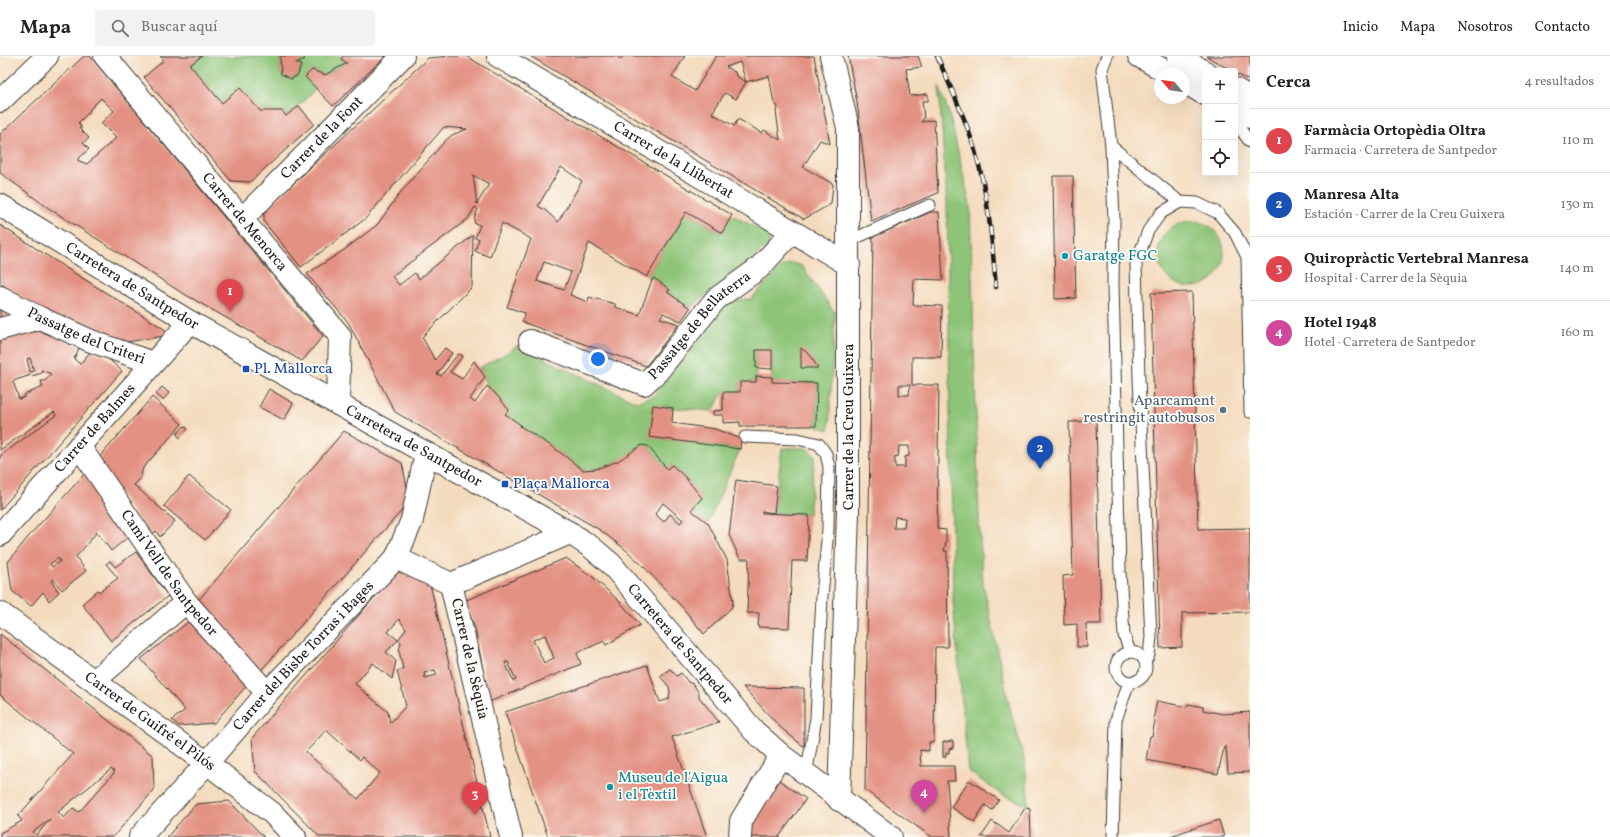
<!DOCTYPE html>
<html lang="es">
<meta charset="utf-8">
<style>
body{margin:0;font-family:Vollkorn,serif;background:#f2f2f2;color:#222}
.controls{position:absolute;right:12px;top:12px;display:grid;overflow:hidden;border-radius:4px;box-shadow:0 4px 16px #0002}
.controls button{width:36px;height:36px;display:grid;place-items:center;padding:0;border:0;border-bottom:1px solid #e0e0e0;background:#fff;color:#222;font:20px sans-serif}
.compass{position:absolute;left:1154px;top:12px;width:36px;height:36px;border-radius:50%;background:#fff;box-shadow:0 4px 16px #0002;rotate:299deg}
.you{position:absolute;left:598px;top:303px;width:14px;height:14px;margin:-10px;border:3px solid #fff;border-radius:50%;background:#1a73e8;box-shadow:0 0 0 6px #1a73e833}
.badge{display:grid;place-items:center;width:26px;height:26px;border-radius:50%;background:#ea580c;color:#fff;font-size:13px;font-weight:700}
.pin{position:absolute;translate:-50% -33px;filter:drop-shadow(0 1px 2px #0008)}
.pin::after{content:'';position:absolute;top:21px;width:14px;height:12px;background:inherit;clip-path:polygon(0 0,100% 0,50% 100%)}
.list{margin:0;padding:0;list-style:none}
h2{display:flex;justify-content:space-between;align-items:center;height:52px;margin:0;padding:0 16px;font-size:17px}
h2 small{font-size:13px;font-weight:400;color:#767676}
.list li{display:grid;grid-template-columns:26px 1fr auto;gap:12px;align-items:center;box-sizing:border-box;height:64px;padding:0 16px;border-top:1px solid #e0e0e0}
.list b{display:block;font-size:15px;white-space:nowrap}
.list p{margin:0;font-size:13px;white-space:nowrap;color:#767676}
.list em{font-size:13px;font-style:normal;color:#767676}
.icon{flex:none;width:22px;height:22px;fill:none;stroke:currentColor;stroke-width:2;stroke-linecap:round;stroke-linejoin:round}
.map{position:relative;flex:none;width:1250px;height:781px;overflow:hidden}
header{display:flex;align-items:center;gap:24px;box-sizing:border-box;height:56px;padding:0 20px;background:#fff;border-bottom:1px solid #e0e0e0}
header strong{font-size:19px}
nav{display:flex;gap:22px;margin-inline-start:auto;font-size:14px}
.search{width:280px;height:36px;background:#f2f2f2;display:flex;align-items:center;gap:10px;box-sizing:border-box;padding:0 14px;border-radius:4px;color:#767676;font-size:15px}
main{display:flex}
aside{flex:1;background:#fff}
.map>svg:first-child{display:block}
</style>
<header>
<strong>Mapa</strong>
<div class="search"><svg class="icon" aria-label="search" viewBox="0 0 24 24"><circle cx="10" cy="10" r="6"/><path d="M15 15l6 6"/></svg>Buscar aquí</div>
<nav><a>Inicio</a><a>Mapa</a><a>Nosotros</a><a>Contacto</a></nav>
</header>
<main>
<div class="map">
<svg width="1250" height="781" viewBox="0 0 1250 781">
<rect width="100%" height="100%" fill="#fdfcf7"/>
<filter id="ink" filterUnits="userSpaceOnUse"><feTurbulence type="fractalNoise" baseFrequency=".025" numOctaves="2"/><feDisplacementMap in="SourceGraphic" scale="8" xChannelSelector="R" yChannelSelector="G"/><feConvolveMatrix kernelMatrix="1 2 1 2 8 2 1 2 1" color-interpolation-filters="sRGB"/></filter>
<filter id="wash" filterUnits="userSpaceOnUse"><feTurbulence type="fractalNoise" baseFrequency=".012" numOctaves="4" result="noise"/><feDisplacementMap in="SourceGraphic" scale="16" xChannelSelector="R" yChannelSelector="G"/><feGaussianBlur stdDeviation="0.9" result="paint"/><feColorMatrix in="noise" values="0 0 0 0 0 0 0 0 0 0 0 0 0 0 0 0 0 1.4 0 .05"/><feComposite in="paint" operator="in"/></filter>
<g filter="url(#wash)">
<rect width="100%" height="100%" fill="#f4dbbd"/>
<g fill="#8dc477" stroke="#54704a">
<polygon points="202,0 224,0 235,2 235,0 280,0 281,18 291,23 298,19 301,10 296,7 304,3 302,0 343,0 341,3 347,7 325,19 312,14 305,21 316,32 299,50 286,60 282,55 260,55 240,32 222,47 190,9"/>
<polygon points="939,30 950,60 970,149 979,464 983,528 1010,652 1025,706 1029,750 1001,738 968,715 953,546 947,148"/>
<polygon points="686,156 721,177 732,159 770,179 769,189 690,252 667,236 670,234 654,222 647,221"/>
<circle cx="1191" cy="198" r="33"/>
<path d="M792,207L802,210L835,257L829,374L816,370L817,327L772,326V294H756V326H740V336H723L713,355L653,350L650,381L740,393L708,467L691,454L702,441L685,421L672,409L667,413L648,390C637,389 629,399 620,404C608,410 596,413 583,414L553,391L520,370V369L505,358L509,354L495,337L487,330L485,321L479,312L505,298L517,290L637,346L653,340L729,245L751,243L781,211Z"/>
<polygon points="782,392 806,392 815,399 809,459 774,457"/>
</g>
<g id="blocks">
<g fill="#e39182" fill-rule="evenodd">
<path d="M84,0H90L323,280L302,305L179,235L50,153L0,117V78ZM101,42L114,55L101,67L116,82L87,108L77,104L89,93L83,87L89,82L79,72L82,71L78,67L90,55L89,54Z"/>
<polygon points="160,0 202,0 190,9 222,47 240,32 260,55 282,55 286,60 299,50 314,68 250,126 231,125 144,21 164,4"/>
<polygon points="280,0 302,0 305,3 296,7 301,9 298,19 291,23 281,18"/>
<polygon points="343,0 386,0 333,50 305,21 312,14 325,19 347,7 341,3"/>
<path d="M450,0H466L732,159L722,177L686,156L647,221L589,187L570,239L588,246L589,241L615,248V251L639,259L652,224L654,222L670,234L667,236L690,252L681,265L663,257L660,262L679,268L646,310L522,266L525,257L507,251L531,183L502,167L490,201L475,195L479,183L475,182L480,169L474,167L475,164L474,163L478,153L475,151L468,163L392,220L399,229L415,217L419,223L473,179L472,231L422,281L435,304L445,292L452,297L437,318L441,320L458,298L463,300L450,316L462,323L474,305L485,321L470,343L475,347L487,330L495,337L509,354L505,358L521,369L520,370L553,391L583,414L596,413L618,405L642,389L648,390L667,413L672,409L685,421L702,442L691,454L708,467L727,504L733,546L732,551L704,578L682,551L643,510L626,494L600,474L395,356L348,266L307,218L344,194L377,169L400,137L445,85L452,79L467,73L444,71L365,163L301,211L264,166V155L428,2ZM561,111L582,125L558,166L545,154L538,150ZM473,119L489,128L477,148ZM544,206L571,216L564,234L537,225ZM663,447L683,464L680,467L670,458L664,466L655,458Z"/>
<path d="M530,0H616L621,3L623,0H685L672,21L695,35L716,0H814L830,88L820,84L803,111L833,128L831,148L804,163ZM740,6L746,26L769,20L774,47L778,50L776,55L780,84L764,74L762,77L738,63L734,70L712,57L725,37L736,43L746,26L735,19L736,17L726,11Z"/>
<polygon points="848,0 918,0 922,11 906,13 910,40 928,38 928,45 922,45 924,62 921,66 934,64 938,137 871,165 857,46"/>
<polygon points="1206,0 1250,0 1250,25 1235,17 1235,15 1232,15"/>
<polygon points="1053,120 1073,120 1076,242 1055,243"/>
<path d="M931,156H939L943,224L914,223L913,249L942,250L941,301H912V329H939L937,473L946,474V486L944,495H947L948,591H935L934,686H929V695L920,694L921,710H954L955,725H947L951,781H932L865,734L873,181ZM899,329H910L909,339H899ZM899,390H909V400L905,401V411H895V400L898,401ZM895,461L905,462L904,472H894Z"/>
<polygon points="0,169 63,210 169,276 165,280 126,286 57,265 34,251 0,227"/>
<polygon points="1192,236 1198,473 1250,472 1250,556 1182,557 1182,591 1160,592 1151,237"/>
<polygon points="0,246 9,250 8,264 0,267"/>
<path d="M45,275L80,290L74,303L80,308L91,295L103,298L122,315L0,454V400L56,359L54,356L0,394V283L21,277ZM30,302L34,315L30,316L27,303ZM41,314L51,318L45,325H41L43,331L24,339L25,341L19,343L13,325L31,319L32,320L42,317Z"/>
<polygon points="801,292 810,299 818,312 801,312"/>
<polygon points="756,294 772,294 772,313 756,312"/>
<polygon points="756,320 772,321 772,326 817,327 816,370 740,370 740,366 723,367 723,359 713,359 713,355 723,354 723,336 740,336 740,326 756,326"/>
<polygon points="162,331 169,337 163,344 156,338"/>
<polygon points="269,333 293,347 284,364 259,351"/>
<polygon points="152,341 182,368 143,412 140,423 134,429 175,465 160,481 156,475 150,480 97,404"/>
<polygon points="653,349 673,352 672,367 715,373 741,383 740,393 649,381"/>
<polygon points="1096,365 1101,568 1086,568 1087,591 1077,591 1077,568 1064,569 1063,520 1073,519 1069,366"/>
<polygon points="184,370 188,373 180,382 177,378"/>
<polygon points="344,375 402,407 410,445 257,619 196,547"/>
<path d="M87,415L132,478L111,495L97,476L76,501L86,515L62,534L53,523L51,525L59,536L49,545L43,536L31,550L12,535L8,506L29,480ZM58,502L60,505L52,511L50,508Z"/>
<polygon points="189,420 231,454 205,484 164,450"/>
<polygon points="736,424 777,430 774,457 762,455 762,457 809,459 807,505 792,505 789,572 758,571 759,557 747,557 749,503 740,503 729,479"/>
<polygon points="136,496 168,540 111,585 82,548 98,534 99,536 118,522 106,508 110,505 115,511"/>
<path d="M566,502L594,522L619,545L640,569L606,589L604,585L577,597L581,608L489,646L475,572L464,545ZM545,579L554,602L544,607L533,584ZM505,606H508L516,624L513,625Z"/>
<path d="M399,513L430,528L490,781H320L255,715L252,682ZM399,563L406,573L398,584L401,586L399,595L403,613L397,615L406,650L390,667L388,656L355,628L373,607L392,623L396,605L386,596L398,584L388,576ZM435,614L437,619L425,622L424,617ZM326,674L360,704L362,701L380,717L358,743L306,696Z"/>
<polygon points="192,563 249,627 214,667 179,670 172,664 185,654 141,603"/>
<path d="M0,578L153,700L154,734L113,781H0V777L22,765L18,760L73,698L0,639ZM111,713L115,716L79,756L73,752L64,762L58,756ZM50,763L37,779L33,776Z"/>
<polygon points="647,609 660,646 669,643 670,635 669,633 670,632 660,620 670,613 677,620 681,617 688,626 693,628 699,637 699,641 719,666 672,681 707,781 548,781 505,656"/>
<polygon points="743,631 804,632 804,689 803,690 779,670"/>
<polygon points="1157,645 1187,651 1188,648 1203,651 1203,654 1223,658 1250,656 1250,716 1228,717 1226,691 1224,691 1218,718 1146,704 1150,680 1152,680 1155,665 1153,664"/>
<polygon points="950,685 953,685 953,692 949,693 949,697 946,697 946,701 943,701 943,686 949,686"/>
<polygon points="776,722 806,743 779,781 751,781 746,777"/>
<polygon points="969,724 999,744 992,754 985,749 974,766 951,751"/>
<polygon points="229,745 264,781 167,781 196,748"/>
<polygon points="1025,752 1030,753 1031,781 981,781 992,765 1009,777"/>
<polygon points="1219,764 1224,781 1171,781 1170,780"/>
</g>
</g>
</g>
<g filter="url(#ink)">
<use href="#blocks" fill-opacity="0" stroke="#3c3934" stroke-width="1"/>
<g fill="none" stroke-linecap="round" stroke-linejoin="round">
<defs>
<g id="lane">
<polyline points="1107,0 1102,13 1111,90 1114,164 1113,227 1120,516 1124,579 1130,596"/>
<polyline points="1235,66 1250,86"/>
<polyline points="1111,90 1180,146"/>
<polyline points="849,185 930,149"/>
<polyline points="745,381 798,383 819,388 826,398 829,411 828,473 822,541 816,662 806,719"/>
<circle cx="1131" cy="611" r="15"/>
<polyline points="1145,606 1149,599 1151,581 1139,323 1136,207 1148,175 1161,157 1180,146 1197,147 1218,157 1235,177 1247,201 1250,356"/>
<polyline points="1113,781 1116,664 1129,626"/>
</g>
<g id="street">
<path id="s1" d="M105,0L340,280L338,348"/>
<path id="s2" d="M498,0L849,209"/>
<polyline points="831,0 848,72 848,455 839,744"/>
<polyline points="1139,0 1170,18"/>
<polyline points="1178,0 1205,16"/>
<polyline points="1184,26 1205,38"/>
<polyline points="1235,33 1250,42"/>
<polyline points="0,45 47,0"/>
<polyline points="1235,54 1250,61"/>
<path id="s3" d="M242,163L403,0"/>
<path id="s4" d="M0,241L40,262L91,285L153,307"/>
<polyline points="0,273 40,262"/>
<path id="s5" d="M530,285L644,328L657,316L716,243L759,212L792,176"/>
<path id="s6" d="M79,390L186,546L267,637"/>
<path id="s7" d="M0,479L190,266"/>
<polyline points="396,502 451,528"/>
<path id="s8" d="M0,557L207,707L272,757L295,781"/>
<polyline points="94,625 186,546"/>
<path id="s9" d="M140,781L207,707L267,637L396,502L412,464L426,397"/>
<polyline points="511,781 451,528 570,477"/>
<polyline points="740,781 741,765 781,699"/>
</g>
<g id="secondary">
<path id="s10" d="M0,149L190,266L570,477L591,491L611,508L754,675L781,699L891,781"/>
</g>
</defs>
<use href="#lane" stroke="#3c3934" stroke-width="13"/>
<use href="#street" stroke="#3c3934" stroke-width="24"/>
<use href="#secondary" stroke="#3c3934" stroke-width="24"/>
<use href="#lane" stroke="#fff" stroke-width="11"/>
<use href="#street" stroke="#fff" stroke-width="22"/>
<use href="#secondary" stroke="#fff" stroke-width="22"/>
<defs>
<path id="rail" d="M937,0C951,33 968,67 977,102C989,144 992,187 996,231"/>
</defs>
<use href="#rail" stroke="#1c1c1c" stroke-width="4.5"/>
<use href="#rail" stroke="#fdfcf7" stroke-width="3" stroke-dasharray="9" stroke-linecap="butt"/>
</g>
</g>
<g fill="#0f9aa8" stroke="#fdfcf7" stroke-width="1.5">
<circle cx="1065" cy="200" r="4"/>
<circle cx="610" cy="731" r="4"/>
</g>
<g fill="#1a4fb4" stroke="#fdfcf7" stroke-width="1.5">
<rect x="242" y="309" width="8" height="8" rx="2"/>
<rect x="501" y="424" width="8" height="8" rx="2"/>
</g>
<circle fill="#5c6f8a" stroke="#fdfcf7" stroke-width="1.5" cx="1223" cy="354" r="4"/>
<g text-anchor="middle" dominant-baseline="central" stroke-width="3.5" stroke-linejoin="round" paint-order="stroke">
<g font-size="15" fill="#1c1c1c" stroke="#fdfcf7">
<text stroke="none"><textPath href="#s3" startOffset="114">Carrer de la Font</textPath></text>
<text stroke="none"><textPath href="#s2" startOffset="204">Carrer de la Llibertat</textPath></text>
<text stroke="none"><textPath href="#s1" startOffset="217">Carrer de Menorca</textPath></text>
<text stroke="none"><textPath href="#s10" startOffset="155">Carretera de Santpedor</textPath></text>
<text stroke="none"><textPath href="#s5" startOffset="203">Passatge de Bellaterra</textPath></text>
<text stroke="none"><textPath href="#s4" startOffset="95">Passatge del Criteri</textPath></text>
<text transform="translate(849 371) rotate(-90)">Carrer de la Creu Guixera</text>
<text stroke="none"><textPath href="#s7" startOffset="143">Carrer de Balmes</textPath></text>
<text stroke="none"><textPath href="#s10" startOffset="479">Carretera de Santpedor</textPath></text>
<text stroke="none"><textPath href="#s6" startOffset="156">Camí Vell de Santpedor</textPath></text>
<text stroke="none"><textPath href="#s10" startOffset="815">Carretera de Santpedor</textPath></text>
<text stroke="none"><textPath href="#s9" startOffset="244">Carrer del Bisbe Torras i Bages</textPath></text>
<text transform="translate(469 603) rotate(77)">Carrer de la Sèquia</text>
<text stroke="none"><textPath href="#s8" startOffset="185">Carrer de Guifré el Pilós</textPath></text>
</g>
<g font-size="15" fill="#0d838f" stroke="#fdfcf7" text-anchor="start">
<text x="1073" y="200">Garatge FGC</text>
<text x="618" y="722">Museu de l'Aigua<tspan x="618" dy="17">i el Tèxtil</tspan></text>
</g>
<g font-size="15" fill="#164399" stroke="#fdfcf7" text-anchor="start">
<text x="254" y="313">Pl. Mallorca</text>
<text x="513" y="428">Plaça Mallorca</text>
</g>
<g font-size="15" fill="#4e5e75" stroke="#fdfcf7" text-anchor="end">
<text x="1215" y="345">Aparcament<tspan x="1215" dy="17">restringit autobusos</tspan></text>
</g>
</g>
</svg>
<div class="controls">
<button>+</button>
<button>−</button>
<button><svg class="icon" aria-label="locate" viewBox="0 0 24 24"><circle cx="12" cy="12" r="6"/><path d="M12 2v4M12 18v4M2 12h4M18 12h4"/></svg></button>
</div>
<svg class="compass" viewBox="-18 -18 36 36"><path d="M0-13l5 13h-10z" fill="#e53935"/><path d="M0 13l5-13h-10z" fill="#767676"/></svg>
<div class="you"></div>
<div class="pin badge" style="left:230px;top:256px;background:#e0444e">1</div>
<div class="pin badge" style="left:1040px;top:413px;background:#1a4fb4">2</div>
<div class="pin badge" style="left:475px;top:759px;background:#e0444e">3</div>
<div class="pin badge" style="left:924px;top:757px;background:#d1479c">4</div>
</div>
<aside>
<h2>Cerca<small>4 resultados</small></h2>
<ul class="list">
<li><span class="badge" style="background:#e0444e">1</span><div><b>Farmàcia Ortopèdia Oltra</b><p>Farmacia · Carretera de Santpedor</p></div><em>110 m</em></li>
<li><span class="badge" style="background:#1a4fb4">2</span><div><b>Manresa Alta</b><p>Estación · Carrer de la Creu Guixera</p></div><em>130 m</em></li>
<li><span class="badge" style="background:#e0444e">3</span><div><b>Quiropràctic Vertebral Manresa</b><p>Hospital · Carrer de la Sèquia</p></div><em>140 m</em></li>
<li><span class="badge" style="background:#d1479c">4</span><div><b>Hotel 1948</b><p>Hotel · Carretera de Santpedor</p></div><em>160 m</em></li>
</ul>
</aside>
</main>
